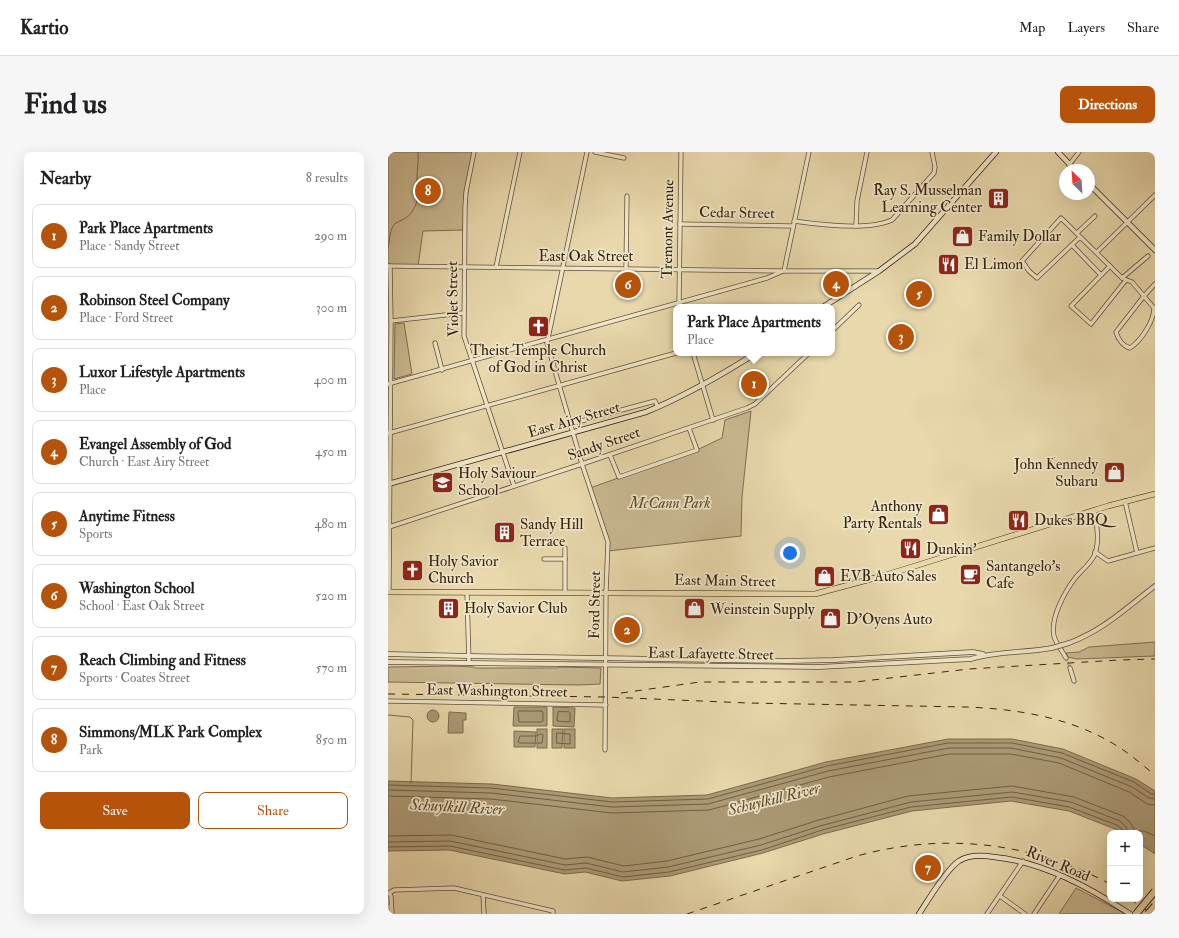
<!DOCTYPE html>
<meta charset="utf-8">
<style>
body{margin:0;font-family:"IM FELL Double Pica",serif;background:#f6f6f6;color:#202124}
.controls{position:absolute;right:12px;bottom:12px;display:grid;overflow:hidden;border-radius:8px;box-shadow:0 4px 16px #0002}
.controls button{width:36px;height:36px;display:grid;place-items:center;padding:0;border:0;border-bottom:1px solid #e0e0e0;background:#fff;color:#202124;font:20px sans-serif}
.compass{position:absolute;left:671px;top:12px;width:36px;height:36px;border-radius:50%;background:#fff;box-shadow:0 4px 16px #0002;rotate:335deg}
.you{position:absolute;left:402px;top:401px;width:14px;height:14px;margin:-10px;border:3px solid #fff;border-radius:50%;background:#1a73e8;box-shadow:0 0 0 6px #1a73e833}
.badge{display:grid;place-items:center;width:26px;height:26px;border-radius:50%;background:#b45309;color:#fff;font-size:13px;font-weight:700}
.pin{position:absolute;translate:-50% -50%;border:2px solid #fff;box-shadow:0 1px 4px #0006}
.popup{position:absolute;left:285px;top:152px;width:162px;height:52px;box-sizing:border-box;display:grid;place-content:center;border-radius:8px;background:#fff;filter:drop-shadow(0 1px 3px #0005);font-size:13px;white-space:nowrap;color:#757577}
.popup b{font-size:15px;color:#202124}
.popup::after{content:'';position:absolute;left:50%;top:100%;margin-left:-8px;border:8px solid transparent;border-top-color:#fff}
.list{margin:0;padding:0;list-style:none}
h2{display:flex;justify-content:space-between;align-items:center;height:52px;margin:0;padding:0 16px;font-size:17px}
h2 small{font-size:13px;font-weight:400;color:#757577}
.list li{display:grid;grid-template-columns:26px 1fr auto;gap:12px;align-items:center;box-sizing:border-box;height:64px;margin:0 8px 8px;padding:0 8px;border:1px solid #e0e0e0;border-radius:8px}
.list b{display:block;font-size:15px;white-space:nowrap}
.list p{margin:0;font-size:13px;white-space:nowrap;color:#757577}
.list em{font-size:13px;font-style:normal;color:#757577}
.actions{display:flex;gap:8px;padding:12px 16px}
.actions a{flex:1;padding:9px 0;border:1px solid #b45309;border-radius:8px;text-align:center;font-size:14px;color:#b45309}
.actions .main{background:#b45309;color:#fff}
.map{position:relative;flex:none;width:767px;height:762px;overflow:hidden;border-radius:8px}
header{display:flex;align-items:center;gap:24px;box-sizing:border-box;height:56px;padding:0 20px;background:#fff;border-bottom:1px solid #e0e0e0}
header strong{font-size:19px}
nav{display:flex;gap:22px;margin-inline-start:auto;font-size:14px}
.intro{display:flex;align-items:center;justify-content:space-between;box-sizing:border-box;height:96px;padding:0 24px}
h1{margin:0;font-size:28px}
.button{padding:10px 18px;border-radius:8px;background:#b45309;color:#fff;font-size:14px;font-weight:700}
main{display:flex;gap:24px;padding:0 24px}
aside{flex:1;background:#fff;border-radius:8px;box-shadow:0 4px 16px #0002}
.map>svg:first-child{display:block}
</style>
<header>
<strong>Kartio</strong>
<nav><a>Map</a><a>Layers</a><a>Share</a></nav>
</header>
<div class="intro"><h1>Find us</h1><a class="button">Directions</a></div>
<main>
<aside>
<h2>Nearby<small>8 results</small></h2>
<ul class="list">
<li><span class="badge">1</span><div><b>Park Place Apartments</b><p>Place · Sandy Street</p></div><em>290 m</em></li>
<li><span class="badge">2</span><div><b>Robinson Steel Company</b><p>Place · Ford Street</p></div><em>300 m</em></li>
<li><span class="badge">3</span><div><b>Luxor Lifestyle Apartments</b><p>Place</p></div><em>400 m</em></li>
<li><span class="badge">4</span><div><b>Evangel Assembly of God</b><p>Church · East Airy Street</p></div><em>450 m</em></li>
<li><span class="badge">5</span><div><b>Anytime Fitness</b><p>Sports</p></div><em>480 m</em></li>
<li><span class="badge">6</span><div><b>Washington School</b><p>School · East Oak Street</p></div><em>520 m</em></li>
<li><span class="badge">7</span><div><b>Reach Climbing and Fitness</b><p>Sports · Coates Street</p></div><em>570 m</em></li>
<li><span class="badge">8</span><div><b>Simmons/MLK Park Complex</b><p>Park</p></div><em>850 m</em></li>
</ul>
<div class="actions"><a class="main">Save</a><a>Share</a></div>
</aside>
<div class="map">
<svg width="767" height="762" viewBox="0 0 767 762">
<rect width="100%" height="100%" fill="#e8d8ac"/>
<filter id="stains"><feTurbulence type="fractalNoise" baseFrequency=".005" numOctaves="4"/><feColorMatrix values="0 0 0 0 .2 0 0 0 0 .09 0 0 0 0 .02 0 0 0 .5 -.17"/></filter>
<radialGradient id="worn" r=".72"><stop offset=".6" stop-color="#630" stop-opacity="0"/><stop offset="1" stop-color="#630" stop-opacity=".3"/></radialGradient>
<g fill="#cab991" stroke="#806d4f">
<polygon points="0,0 85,0 75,78 35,79 30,114 0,114"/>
<polygon points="16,171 24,222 6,227 7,172"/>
<polygon points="363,259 354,345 353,384 220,399 220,390 202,336 309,298 334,286 337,268"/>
<polygon points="767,490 767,504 689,507 680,505 678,501 691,500 701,495"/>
<polygon points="64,514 86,515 87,516 170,516 171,515 213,516 212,532 190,533 0,530 0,515"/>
<polygon points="688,736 738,762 671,762"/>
</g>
<g fill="#ab9a76" stroke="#7c6a4c">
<polygon points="126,555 159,555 159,574 125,574"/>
<polygon points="165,555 187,556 186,575 165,574"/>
<circle cx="45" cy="564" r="6"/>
<polygon points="61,560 78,561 78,568 75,568 75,581 60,581"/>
<rect x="149" y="577" width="10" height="19"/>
<polygon points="164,577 175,577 174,596 164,596"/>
<rect x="176" y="577" width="11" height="19"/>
<polygon points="126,579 148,580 147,595 126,595"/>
<polygon points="560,587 624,587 675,597 748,627 767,639 767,702 752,692 752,681 733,681 727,677 681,659 623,649 524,659 435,682 375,701 282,724 234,729 197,720 177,722 61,698 0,699 0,629 104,632 224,646 319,643 438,610"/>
</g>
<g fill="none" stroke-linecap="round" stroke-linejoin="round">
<g stroke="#705e42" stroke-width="1">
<polygon points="131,559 154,559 155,561 155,569 153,570 131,570 130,561"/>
<polygon points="181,560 182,561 182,570 169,569 170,560"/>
<polygon points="169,581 182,582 182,592 169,591"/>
<polygon points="153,582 155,583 154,591 132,591 130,590 132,584 148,584"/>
<polyline points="0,633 103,636 224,650 320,647 439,614 560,591 624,591 674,601 746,630 763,642 767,642"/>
<polyline points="0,638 103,641 224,655 320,652 440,619 561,596 623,596 673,606 744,635 761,646 767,647"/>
<polyline points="0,644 103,647 224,661 321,658 441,625 561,602 623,602 671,611 741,640 759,652 767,653"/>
<polyline points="0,684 63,683 177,707 199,705 236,714 279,709 371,687 431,668 520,644 624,634 686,645 735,664 742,670 747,679 756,679 767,684"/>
<polyline points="0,690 62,689 177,713 198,711 235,720 280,715 373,693 432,674 523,650 624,640 683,650 732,669 738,675 740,681"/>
<polyline points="0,695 62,694 176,718 198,716 235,725 281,720 374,698 434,678 523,655 624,645 681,655 729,673 734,677 735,681"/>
</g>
<g stroke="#7c6a4c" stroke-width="1">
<path d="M0,97C2,89 1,76 8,71C15,67 21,66 25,58C32,48 29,36 29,25C29,16 31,9 30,0"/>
<polyline points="0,563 22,565 25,568 23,631"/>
</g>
<polyline stroke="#c4b38c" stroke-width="3.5" stroke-dasharray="3.5 2" stroke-linecap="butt" points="678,506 682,516"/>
<defs>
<g id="minor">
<polyline points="86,0 78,40 77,56 76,184 126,334"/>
<polyline points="199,0 159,191 194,312 220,390 218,440 217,598"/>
<polyline points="207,0 236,6"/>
<polyline points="681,13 691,0"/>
<path d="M406,69C433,73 480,79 504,68L546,21L547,15L544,0"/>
<polyline points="292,72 405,74"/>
<polyline points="468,74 469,49 479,0"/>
<polyline points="689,81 707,64"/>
<path d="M692,85L649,126L641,119L634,109L673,66L734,126L744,130L766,156C766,169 753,189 742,196C735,194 730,187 728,180L756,144L767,132"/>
<polyline points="684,93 713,123"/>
<polyline points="709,100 767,43"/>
<polyline points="0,114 396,119 491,119"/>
<polyline points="722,114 683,154 703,172 738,128"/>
<polyline points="108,115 132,0"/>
<polyline points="238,117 239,44"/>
<polyline points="396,119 421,0"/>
<polyline points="734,126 760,104"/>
<polyline points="293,155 291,151 293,0"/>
<polyline points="3,169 75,161"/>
<polyline points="444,179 471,153"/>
<polyline points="47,191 54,218"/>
<polyline points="305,201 325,268"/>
<polyline points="0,232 379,126 393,120"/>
<polyline points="182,272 267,249 270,255"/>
<polyline points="1,281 288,201"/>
<polyline points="222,303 231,325 309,298 301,276"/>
<polyline points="737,349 749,401"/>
<polyline points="1,375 194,312 359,256 367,252 421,201"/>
<polyline points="707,400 720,409 767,396"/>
<polyline points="156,407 177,407"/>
<polyline points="1,440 3,169 2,114"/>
<polyline points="177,440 177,396"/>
<polyline points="79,441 81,511"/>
<path d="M678,506C674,498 668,492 666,484C662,466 677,439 688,425C694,418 702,412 706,404C712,392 709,370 706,358"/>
<polyline points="682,516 686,529"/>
<polyline points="0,549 218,553"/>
<polyline points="1,741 6,738 66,736 165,759 165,762"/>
<polyline points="1,741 3,744 4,762"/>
<polyline points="95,743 96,762"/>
<polyline points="612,744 637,762"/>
<polyline points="0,754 0,762"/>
<polyline points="599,762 635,709"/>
<polyline points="646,762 672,723"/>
</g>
<g id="tertiary">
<path d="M681,491C716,478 738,456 767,434"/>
<polyline points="0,502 81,504 399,509 446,508 585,500 595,502"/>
<path d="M0,510L431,515L583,507C609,499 637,501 664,496"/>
</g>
<g id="secondary">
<polyline points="670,0 687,18"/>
<polyline points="701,32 767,98"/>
<polyline points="435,155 491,119 527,92 608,0"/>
<path d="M0,332L258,260C297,244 332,224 368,201"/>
<path d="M531,762C539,750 559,716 571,709C581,702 594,703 606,705C655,710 701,735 742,762"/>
</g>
<polyline id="primary" points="0,440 427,442 498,423 720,354 767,342"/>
</defs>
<use href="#minor" stroke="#624f35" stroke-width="5"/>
<use href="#tertiary" stroke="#624f35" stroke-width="5.5"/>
<use href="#secondary" stroke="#36210d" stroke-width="6"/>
<use href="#primary" stroke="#36210d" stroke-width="6"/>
<use href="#minor" stroke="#f0e6c9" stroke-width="3.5"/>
<use href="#tertiary" stroke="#f0e6c9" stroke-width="4"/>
<use href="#secondary" stroke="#f0e6c9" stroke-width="4.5"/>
<use href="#primary" stroke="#e8d8ac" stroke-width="5"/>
<g stroke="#36210d" stroke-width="1" stroke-dasharray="7 7" stroke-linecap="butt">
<polyline points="233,541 312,530 467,530 581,517 731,508 767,507"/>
<path d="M0,542L218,545L360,551L578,555C633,557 692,567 738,600C748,607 758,616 767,623"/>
<polyline points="742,747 764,762"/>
<path d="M299,762L469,704C555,680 644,690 722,732"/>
</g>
<defs>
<polyline id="tertiary-bridge" points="664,496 681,491"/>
<g id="motorway-bridge">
<polyline points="748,762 767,739"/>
<polyline points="760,762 767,754"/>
</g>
</defs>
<use href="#tertiary-bridge" stroke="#624f35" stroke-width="5.5" stroke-linecap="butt"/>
<use href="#motorway-bridge" stroke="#36210d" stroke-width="8" stroke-linecap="butt"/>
<use href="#tertiary-bridge" stroke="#f0e6c9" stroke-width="4"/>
<use href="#motorway-bridge" stroke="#e8d8ac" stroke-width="6"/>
</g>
<defs>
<symbol id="building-square" viewBox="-11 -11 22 22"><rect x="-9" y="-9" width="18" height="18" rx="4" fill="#8f2418" stroke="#f0e6c9"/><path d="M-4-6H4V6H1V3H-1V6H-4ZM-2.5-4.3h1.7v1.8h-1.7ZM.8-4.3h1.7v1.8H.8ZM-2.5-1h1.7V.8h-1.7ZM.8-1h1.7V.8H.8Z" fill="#fff"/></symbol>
<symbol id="shop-square" viewBox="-11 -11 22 22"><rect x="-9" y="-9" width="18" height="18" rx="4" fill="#8f2418" stroke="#f0e6c9"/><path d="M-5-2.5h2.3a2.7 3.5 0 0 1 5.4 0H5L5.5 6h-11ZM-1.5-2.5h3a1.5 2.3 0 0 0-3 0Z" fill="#fff"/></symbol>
<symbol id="restaurant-square" viewBox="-11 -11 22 22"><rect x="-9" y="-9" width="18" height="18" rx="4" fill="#8f2418" stroke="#f0e6c9"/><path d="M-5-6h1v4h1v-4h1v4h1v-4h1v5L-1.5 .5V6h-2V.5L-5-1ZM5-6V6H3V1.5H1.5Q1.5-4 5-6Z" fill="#fff"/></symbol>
<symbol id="church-square" viewBox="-11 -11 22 22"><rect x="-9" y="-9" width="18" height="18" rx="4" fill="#8f2418" stroke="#f0e6c9"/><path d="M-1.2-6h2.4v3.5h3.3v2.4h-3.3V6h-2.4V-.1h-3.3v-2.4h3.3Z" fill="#fff"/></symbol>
<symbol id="school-square" viewBox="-11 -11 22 22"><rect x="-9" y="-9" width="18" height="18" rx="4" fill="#8f2418" stroke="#f0e6c9"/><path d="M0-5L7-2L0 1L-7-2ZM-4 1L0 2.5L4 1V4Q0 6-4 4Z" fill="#fff"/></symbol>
<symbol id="cafe-square" viewBox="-11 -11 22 22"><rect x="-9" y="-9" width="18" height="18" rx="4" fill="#8f2418" stroke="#f0e6c9"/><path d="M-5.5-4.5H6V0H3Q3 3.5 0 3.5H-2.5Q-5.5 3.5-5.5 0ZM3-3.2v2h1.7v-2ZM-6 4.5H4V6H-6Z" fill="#fff"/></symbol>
</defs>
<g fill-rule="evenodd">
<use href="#building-square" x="598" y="34" width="25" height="25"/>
<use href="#shop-square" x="562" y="72" width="25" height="25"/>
<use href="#restaurant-square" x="548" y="100" width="25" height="25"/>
<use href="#church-square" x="138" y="162" width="25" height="25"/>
<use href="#shop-square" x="714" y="308" width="25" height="25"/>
<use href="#school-square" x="42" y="318" width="25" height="25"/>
<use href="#shop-square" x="538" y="350" width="25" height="25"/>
<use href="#restaurant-square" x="618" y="356" width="25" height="25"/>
<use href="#building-square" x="104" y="368" width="25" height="25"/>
<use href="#restaurant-square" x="510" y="384" width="25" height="25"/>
<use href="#church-square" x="12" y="406" width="25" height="25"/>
<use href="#cafe-square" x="570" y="410" width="25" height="25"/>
<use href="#shop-square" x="424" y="412" width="25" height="25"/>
<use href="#building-square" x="48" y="444" width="25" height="25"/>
<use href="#shop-square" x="294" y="444" width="25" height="25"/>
<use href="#shop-square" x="430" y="454" width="25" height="25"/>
</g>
<g text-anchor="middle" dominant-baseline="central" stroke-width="3.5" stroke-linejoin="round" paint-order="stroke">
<g font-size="15" fill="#36210d" stroke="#f0e6c9" text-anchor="start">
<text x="594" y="38" text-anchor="end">Ray S. Musselman<tspan x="594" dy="17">Learning Center</tspan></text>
<text x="590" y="84">Family Dollar</text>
<text x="576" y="112">El Limon</text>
<text x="150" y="198" text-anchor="middle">Theist Temple Church<tspan x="150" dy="17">of God in Christ</tspan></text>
<text x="710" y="312" text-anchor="end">John Kennedy<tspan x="710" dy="17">Subaru</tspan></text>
<text x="70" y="321">Holy Saviour<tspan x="70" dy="17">School</tspan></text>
<text x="534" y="354" text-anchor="end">Anthony<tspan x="534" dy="17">Party Rentals</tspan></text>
<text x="646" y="368">Dukes BBQ</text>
<text x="132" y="372">Sandy Hill<tspan x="132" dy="17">Terrace</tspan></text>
<text x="538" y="397">Dunkin'</text>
<text x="40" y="409">Holy Savior<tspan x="40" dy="17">Church</tspan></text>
<text x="598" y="414">Santangelo's<tspan x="598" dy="17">Cafe</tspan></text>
<text x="452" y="424">EVB Auto Sales</text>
<text x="76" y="456">Holy Savior Club</text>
<text x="322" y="457">Weinstein Supply</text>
<text x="458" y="467">D'Oyens Auto</text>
</g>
<g font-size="15" fill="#36210d" stroke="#f0e6c9">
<text transform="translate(349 61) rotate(1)">Cedar Street</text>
<text transform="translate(280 77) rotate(-89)">Tremont Avenue</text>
<text x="198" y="104">East Oak Street</text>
<text transform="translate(65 147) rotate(-91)">Violet Street</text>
<text transform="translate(186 268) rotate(-16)">East Airy Street</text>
<text transform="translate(216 292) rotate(-19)">Sandy Street</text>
<text transform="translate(337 429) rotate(1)">East Main Street</text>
<text transform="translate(207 453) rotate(-89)">Ford Street</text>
<text transform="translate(323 502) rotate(1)">East Lafayette Street</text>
<text transform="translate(109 539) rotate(1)">East Washington Street</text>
<text transform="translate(670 712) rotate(23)">River Road</text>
</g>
<g font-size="15" font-style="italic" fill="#5b472e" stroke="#f0e6c9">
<text x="282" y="351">McCann Park</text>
</g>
<g font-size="16" font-style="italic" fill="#5f4b32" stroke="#f0e6c9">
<text transform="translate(386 647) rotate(-14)">Schuylkill River</text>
<text transform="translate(69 655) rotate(3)">Schuylkill River</text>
</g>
</g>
<rect width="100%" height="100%" filter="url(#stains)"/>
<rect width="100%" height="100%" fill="url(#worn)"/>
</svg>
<div class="controls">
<button>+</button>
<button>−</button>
</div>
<svg class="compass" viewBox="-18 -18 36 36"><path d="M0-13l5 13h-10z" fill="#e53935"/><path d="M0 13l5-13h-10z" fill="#757577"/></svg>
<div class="you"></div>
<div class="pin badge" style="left:366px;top:232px">1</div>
<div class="popup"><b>Park Place Apartments</b>Place</div>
<div class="pin badge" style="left:239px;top:478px">2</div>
<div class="pin badge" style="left:513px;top:185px">3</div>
<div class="pin badge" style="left:448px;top:132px">4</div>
<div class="pin badge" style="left:531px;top:142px">5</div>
<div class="pin badge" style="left:240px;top:133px">6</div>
<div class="pin badge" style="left:540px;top:716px">7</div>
<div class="pin badge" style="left:40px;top:39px">8</div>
</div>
</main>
